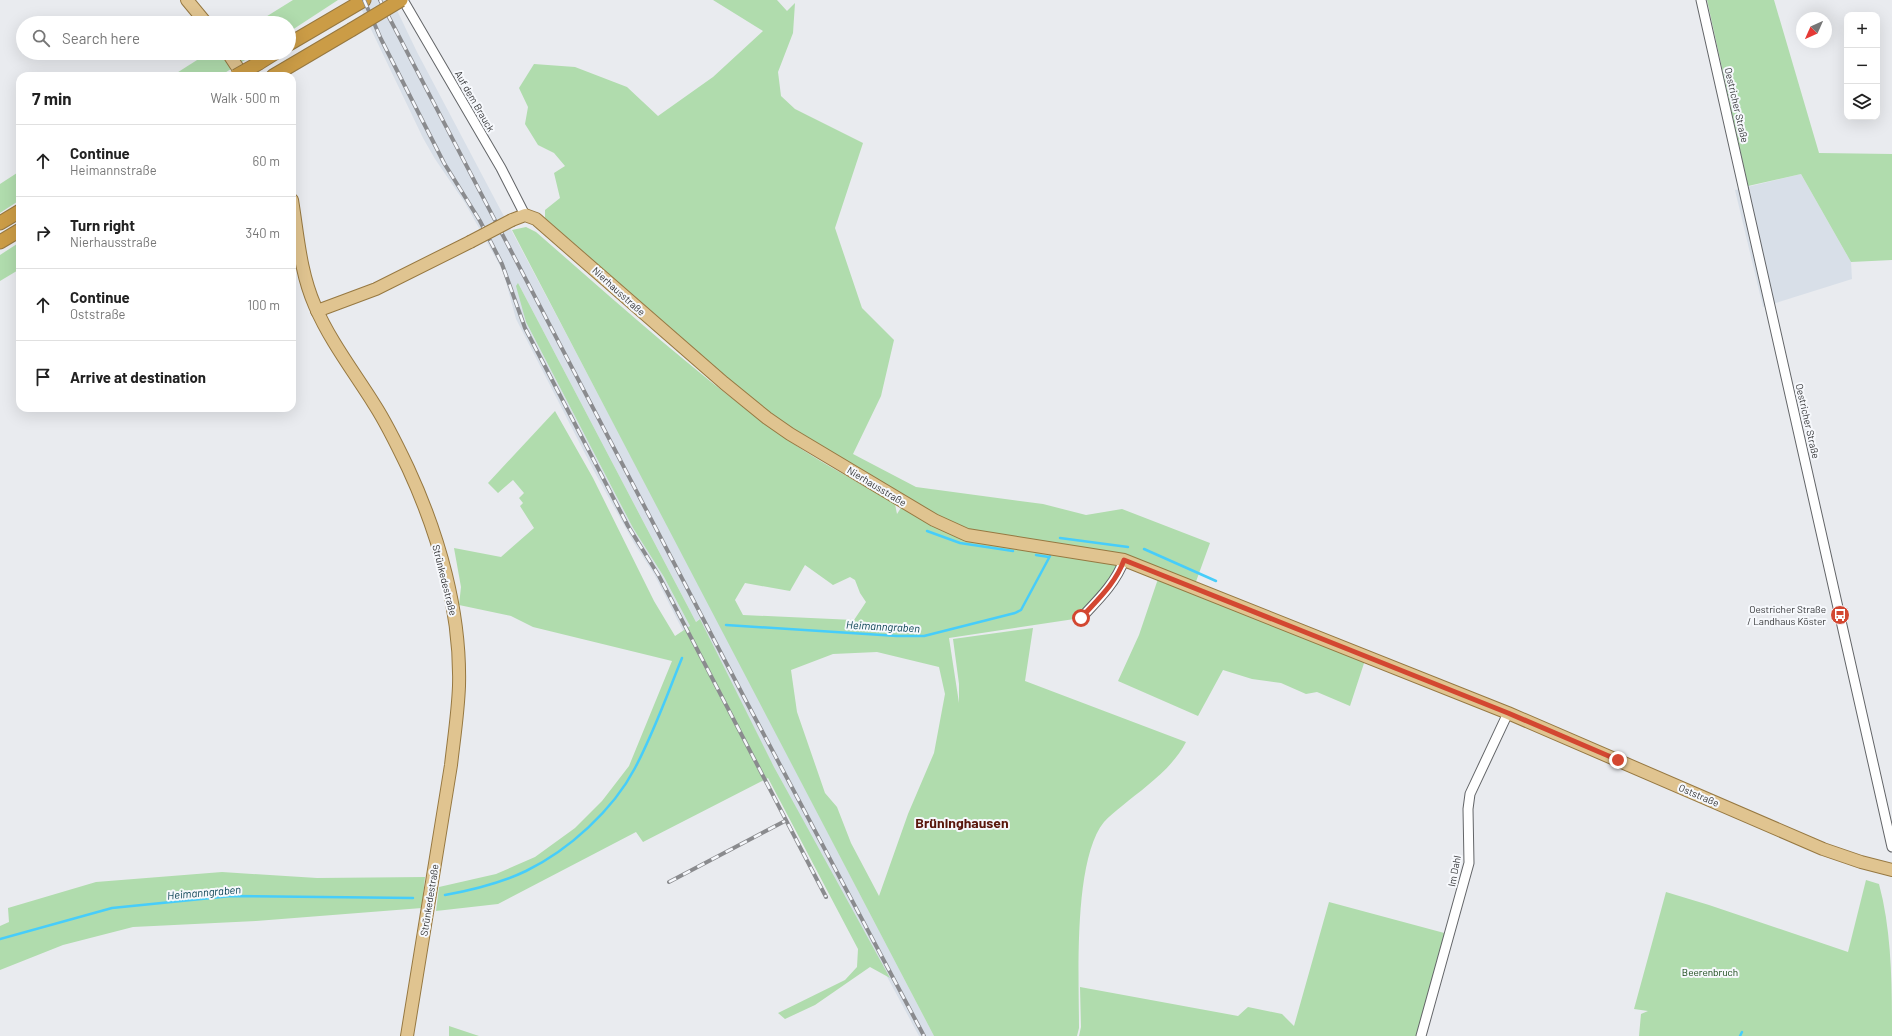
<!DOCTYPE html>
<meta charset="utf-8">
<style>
body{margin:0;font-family:Barlow,sans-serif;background:#f2f2f2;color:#222}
.controls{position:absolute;right:12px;top:12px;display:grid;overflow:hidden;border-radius:8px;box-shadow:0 4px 16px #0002}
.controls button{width:36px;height:36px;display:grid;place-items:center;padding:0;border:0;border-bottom:1px solid #e0e0e0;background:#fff;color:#222;font:20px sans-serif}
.compass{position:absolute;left:1796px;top:12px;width:36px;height:36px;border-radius:50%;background:#fff;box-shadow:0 4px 16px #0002;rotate:225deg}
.stop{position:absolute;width:12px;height:12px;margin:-9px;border:3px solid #d34731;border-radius:50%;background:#fff}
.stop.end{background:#d34731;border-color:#fff;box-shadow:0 1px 4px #0008}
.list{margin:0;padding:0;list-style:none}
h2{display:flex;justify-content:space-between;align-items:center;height:52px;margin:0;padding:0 16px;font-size:17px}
h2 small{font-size:13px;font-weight:400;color:#767676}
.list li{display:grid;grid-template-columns:26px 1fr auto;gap:12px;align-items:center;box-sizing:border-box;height:72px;padding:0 16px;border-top:1px solid #e0e0e0}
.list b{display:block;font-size:15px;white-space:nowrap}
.list p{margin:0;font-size:13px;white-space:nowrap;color:#767676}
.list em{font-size:13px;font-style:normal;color:#767676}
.icon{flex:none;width:22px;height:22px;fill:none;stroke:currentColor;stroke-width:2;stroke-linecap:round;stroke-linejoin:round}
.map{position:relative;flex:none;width:1892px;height:1036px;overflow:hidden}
.search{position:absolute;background:#fff;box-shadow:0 4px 16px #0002;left:16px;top:16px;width:280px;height:44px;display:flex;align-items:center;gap:10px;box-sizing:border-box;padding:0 14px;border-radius:22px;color:#767676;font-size:15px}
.panel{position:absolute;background:#fff;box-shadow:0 4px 16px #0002;left:16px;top:72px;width:280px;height:340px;border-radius:12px}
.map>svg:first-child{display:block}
</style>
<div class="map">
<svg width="1892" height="1036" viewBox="0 0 1892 1036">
<rect width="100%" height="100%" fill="#e9ebef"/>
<g fill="#d8dfe8">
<polygon points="357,0 392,0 417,52 661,513 934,1036 919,1036 774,767 699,619 696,622 518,283 526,322 633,528 664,577 721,684 760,782 654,574 634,543 594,471 516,319 503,271 465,203 435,159 423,138"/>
<polygon points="1801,174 1851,262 1852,279 1763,307 1735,190"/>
</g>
<g fill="#b0dcad" fill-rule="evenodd">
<polygon points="293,0 338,0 289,32 289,23 256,23"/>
<path d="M713,0H777L787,11L795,3L793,33L778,72L781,96L795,109L863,143L835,228L862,308L894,340L881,396L853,454L916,487L1043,504L1086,515L1122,509L1210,543L1194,587L1245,608L1368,651L1350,706L1317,692L1306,694L1281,683L1252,679L1223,670L1198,716L1118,681L1139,635L1160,573L1124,560L1081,618L949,638L959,703V684L953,639L1033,628L1025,681L1186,742C1172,769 1145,787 1122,806C1116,811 1109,816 1104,822C1073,860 1079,978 1079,1028L1077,1036H934L512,230L526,227L536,232C619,304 701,379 791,442C824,465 861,483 895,504L897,514L906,500L775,419L545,218V210L560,198L554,173L565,166L554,153L538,145L525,124L528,107L519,88L534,64L575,67L627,87L658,116L713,77L763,31ZM805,565L833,585L850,577L855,580L860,593L866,602L854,620L743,615L735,600L745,583L790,591ZM877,652L939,667L945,694L934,753L908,814L879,896L851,843L837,807L825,793L797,712L791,670L833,654Z"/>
<polygon points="1707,0 1774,0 1819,153 1892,154 1892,260 1851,262 1801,174 1748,186"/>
<polygon points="208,53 256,53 220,76 172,76"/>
<polygon points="20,171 20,200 0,213 0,184"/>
<polygon points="20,242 20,269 0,281 0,255"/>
<polygon points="518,283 696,622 700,619 774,767 890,978 870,967 815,1005 785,1019 778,1013 845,980 857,967 858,949 768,778 643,842 636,832 498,904 436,911 439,887 496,874 535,857 575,828 602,801 629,766 672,661 533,627 511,616 459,605 461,587 454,548 501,557 534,528 520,506 523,503 519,498 524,493 513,480 498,493 488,483 555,411 593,478 654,601 675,636 690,626 664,577 633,528 526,322 516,286"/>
<polygon points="222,872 317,878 425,877 422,908 256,921 133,927 63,945 0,970 0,926 9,922 8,908 96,882"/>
<path d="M1866,880L1879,884C1892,932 1892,986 1892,1036H1639L1641,1014L1648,1011L1634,1009L1666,892L1709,905L1848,952Z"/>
<polygon points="1329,902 1448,934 1418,1036 1079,1036 1081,1027 1080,987 1238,1016 1248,1007 1282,1014 1294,1026"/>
<polygon points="449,1026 479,1036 449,1036"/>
</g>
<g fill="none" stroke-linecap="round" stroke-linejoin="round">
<g stroke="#47cdfa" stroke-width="2.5">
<polyline points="927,531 960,543 1013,551"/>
<polyline points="1060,538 1128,547"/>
<polyline points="1144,549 1216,581"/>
<polyline points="1036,555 1049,557"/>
<polyline points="726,625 897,636 924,636 1015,613 1021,610 1050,556"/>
<path d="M445,895C472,890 501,883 526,871C569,850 613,810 635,768C654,732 667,695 682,658"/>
<polyline points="0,939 112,908 231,896 413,898"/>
<polyline points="1740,1036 1742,1032"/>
</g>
<defs>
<g id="minor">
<polyline points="403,0 501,168 525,215"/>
<polyline points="1701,0 1892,847"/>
<path d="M1081,618C1097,601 1116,583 1124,560"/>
<polyline points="1421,1036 1469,863 1468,809 1470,794 1508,713"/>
</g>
<g id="major">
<polyline points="187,0 206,23"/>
<polyline points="228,53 243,76"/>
<path d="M292,200C298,236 300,272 315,306C330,341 354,372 374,404C387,424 398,447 408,468C439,535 461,612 459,686C458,713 454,738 451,765L407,1036"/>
<polyline points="512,220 525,215 536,219 724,383 767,418 790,434 934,520 967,535 1124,560 1508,713 1823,849 1861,862 1892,870"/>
<polyline points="317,311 376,289 470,242"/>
</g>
<g id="highway">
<polyline points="289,44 364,0"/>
<polyline points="259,63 275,53"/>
<polyline points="273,76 351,30"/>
<polyline points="0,223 20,211"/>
<polyline points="0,242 20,230"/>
</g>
</defs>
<use href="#minor" stroke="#636568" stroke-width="11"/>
<use href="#major" stroke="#967841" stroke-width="14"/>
<use href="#highway" stroke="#967841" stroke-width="15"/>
<use href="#minor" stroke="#fff" stroke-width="9"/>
<use href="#major" stroke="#e0c490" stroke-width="12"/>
<use href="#highway" stroke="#cb9c46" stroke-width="13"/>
<defs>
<g id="rail">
<polyline points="364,0 381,39 444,163 480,221 502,264 525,328 537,351 628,526 659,576 826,897"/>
<polyline points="380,0 745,699 924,1036"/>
<polyline points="669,882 785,821"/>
</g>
</defs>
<use href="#rail" stroke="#8a8b8e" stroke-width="4"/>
<use href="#rail" stroke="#f6f8fc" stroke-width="2.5" stroke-dasharray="8" stroke-linecap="butt"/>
<defs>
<polyline id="major-bridge" points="470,242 512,220"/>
<g id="highway-bridge">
<polyline points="351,30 401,0"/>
<polyline points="236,76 259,63"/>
</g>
</defs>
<use href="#major-bridge" stroke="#967841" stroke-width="14" stroke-linecap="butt"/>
<use href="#highway-bridge" stroke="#967841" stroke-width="15" stroke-linecap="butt"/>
<use href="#major-bridge" stroke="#e0c490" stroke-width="12"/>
<use href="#highway-bridge" stroke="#cb9c46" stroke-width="13"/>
</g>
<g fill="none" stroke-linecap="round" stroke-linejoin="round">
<path stroke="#d34731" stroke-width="5" d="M1081,618C1097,600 1116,583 1124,560L1508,713L1618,760"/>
</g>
<defs>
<symbol id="bus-disc" viewBox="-11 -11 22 22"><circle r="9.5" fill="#d34731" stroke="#f6f8fc"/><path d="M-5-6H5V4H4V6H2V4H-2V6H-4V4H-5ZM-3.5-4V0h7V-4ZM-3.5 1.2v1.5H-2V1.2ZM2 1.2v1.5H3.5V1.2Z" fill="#fff"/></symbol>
</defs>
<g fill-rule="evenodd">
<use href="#bus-disc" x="1829" y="604" width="22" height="22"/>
</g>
<g text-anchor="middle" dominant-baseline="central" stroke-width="4" stroke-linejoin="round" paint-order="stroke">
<g font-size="10" fill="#353638" stroke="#f6f8fc">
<text transform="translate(475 101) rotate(60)">Auf dem Brauck</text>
<text transform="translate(1737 105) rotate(77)">Oestricher Straße</text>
<text transform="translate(619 291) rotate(42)">Nierhausstraße</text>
<text transform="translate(1808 421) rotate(77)">Oestricher Straße</text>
<text transform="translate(877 486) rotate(31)">Nierhausstraße</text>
<text transform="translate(445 580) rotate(76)">Strünkedestraße</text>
<text transform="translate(1699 795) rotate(23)">Oststraße</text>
<text transform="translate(1454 871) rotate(-79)">Im Dahl</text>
<text transform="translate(429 900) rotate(-81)">Strünkedestraße</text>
</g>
<g font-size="10" fill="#353638" stroke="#f6f8fc" text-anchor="end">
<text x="1826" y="609">Oestricher Straße<tspan x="1826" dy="12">/ Landhaus Köster</tspan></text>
</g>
<g font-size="10" fill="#0d3f0c" stroke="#f6f8fc">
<text x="1710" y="972">Beerenbruch</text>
</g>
<g font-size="11" font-style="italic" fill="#003b4d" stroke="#f6f8fc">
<text transform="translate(883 626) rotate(3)">Heimanngraben</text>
<text transform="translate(204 892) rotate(-5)">Heimanngraben</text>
</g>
<g font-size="14" font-weight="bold" fill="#5a170c" stroke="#f6f8fc">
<text x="962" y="822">Brüninghausen</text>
</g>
</g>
</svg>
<div class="controls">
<button>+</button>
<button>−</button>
<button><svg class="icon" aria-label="layers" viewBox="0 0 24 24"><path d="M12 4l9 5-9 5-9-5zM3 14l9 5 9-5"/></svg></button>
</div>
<svg class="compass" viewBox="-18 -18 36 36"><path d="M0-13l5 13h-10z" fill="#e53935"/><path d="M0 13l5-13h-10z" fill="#767676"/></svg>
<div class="stop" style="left:1081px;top:618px"></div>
<div class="stop end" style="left:1618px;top:760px"></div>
<div class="search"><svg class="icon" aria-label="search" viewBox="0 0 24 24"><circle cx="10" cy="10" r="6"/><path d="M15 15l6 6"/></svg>Search here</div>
<section class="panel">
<h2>7 min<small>Walk · 500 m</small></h2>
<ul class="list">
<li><svg class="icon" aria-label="ahead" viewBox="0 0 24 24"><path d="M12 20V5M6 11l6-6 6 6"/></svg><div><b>Continue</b><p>Heimannstraße</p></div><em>60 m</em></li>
<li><svg class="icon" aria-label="right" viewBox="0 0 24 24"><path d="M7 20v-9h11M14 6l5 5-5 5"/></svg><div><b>Turn right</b><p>Nierhausstraße</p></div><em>340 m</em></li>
<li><svg class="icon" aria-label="ahead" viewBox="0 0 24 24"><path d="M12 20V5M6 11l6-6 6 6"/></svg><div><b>Continue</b><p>Oststraße</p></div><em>100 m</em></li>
<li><svg class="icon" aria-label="arrive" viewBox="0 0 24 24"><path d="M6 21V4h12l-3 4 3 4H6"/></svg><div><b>Arrive at destination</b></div></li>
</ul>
</section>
</div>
